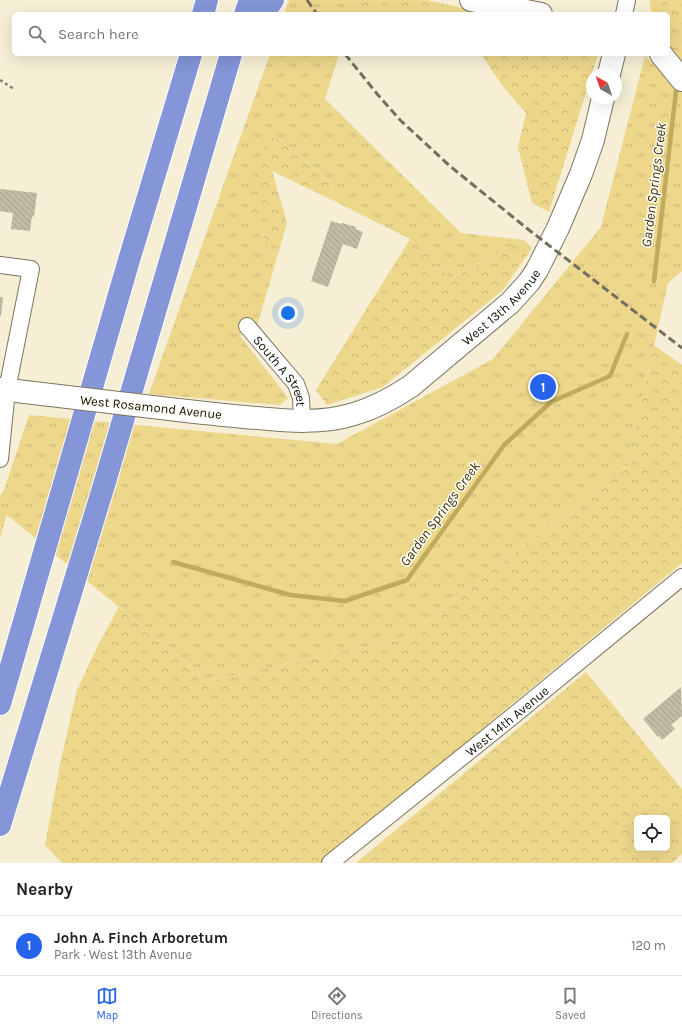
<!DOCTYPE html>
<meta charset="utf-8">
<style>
body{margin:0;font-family:Karla,sans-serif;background:#f2f2f2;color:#202124}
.controls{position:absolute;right:12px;bottom:12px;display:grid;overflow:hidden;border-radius:6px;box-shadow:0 4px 16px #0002}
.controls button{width:36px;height:36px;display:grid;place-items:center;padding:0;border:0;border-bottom:1px solid #e0e0e0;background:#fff;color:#202124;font:20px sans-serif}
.compass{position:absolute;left:586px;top:68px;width:36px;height:36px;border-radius:50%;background:#fff;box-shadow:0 4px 16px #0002;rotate:320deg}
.you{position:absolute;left:288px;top:313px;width:14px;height:14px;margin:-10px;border:3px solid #fff;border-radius:50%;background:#1a73e8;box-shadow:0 0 0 6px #1a73e833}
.badge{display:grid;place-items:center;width:26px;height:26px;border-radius:50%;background:#2563eb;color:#fff;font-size:13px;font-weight:700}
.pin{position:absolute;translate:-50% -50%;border:2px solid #fff;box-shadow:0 1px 4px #0006}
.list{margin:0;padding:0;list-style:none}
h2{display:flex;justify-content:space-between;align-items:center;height:52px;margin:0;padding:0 16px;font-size:17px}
h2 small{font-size:13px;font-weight:400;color:#757577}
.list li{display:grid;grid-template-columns:26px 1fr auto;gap:12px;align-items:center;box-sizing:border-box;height:60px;padding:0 16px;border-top:1px solid #e0e0e0}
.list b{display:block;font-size:15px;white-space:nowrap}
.list p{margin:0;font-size:13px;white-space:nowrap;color:#757577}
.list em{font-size:13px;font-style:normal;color:#757577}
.icon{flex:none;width:22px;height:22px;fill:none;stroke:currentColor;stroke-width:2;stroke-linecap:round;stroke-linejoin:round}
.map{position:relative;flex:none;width:682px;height:863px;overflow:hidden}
.search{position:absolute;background:#fff;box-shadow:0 4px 16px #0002;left:12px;right:12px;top:12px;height:44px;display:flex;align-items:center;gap:10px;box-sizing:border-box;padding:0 14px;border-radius:6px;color:#757577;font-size:15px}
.sheet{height:112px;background:#fff}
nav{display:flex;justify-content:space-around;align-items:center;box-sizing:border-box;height:56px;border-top:1px solid #e0e0e0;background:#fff;font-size:11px;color:#757577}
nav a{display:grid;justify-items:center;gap:2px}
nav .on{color:#2563eb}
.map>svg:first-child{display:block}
</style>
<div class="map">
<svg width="682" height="863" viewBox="0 0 682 863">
<defs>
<pattern id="grass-tufts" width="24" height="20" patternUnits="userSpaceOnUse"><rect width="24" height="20" fill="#ecd78b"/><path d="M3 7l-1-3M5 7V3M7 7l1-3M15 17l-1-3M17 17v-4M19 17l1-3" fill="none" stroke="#c9b776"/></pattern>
<pattern id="forest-crowns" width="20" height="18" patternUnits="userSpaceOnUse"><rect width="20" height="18" fill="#ecd78b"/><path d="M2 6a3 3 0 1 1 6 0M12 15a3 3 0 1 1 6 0" fill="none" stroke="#c9b776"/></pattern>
<pattern id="building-back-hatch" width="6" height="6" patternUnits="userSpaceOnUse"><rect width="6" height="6" fill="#c1bba3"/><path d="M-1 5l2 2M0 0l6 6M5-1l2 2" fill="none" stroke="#a5a08b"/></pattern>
</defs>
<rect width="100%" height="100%" fill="#f6efd6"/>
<g fill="url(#grass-tufts)">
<polygon points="289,0 356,0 351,14 284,14"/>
<polygon points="270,54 339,54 325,99 461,233 524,240 451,278 410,239 332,200 331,182 279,139 248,209 276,261 258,323 240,336 288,398 280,405 149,394"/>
<polygon points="645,56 682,91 682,271 668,283 627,466 405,638 209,681 7,515 0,537 0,496 4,490 29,415 337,444 493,359 601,227"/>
</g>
<g fill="url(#forest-crowns)" fill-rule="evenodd">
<polygon points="356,0 427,0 489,14 351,14"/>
<polygon points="650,0 682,0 682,63 668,44 668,14 651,14"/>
<polygon points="473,54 598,54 549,212 532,203 518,147 526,113 504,88 483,57"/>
<polygon points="266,138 279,139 331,182 332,200 272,171 287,223 276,261 248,209"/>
<polygon points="410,239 451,278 524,240 532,248 503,290 383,387 327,405 316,390"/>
<polygon points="654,345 682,365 682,563 321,863 62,863 45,845 60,764 77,690 97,647 119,607 209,681 405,638 627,466"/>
<path d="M586,672L682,789V854L672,863H356ZM637,818H667V848H637Z"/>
</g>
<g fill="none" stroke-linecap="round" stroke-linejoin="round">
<g stroke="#c0aa5b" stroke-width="4.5">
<polyline points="654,281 676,91"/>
<polyline points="173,562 290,595 345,601 407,580 504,445 551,402 610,376 627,334"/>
</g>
</g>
<g fill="url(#building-back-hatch)">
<polygon points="0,189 37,193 34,217 32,216 30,231 11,229 13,213 0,211"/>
<polygon points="331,221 341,224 342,223 356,227 355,229 363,232 357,249 343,244 328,287 311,281"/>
<polygon points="0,297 3,297 1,316 0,316"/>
<polygon points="681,687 682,716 671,725 675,729 662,740 659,736 658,737 643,719"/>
</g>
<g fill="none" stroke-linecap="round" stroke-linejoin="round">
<defs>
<g id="street">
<polyline points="624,14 627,0"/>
<polyline points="0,265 31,269 7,390 0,459"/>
<path id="s1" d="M247,326L296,384L301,398L302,421"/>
<path id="s2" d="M330,863L513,716L682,577"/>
</g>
<g id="secondary">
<polyline points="471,0 541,14"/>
<polyline points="661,54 682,80"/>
<polyline points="609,74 614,54"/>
<polyline points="0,389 25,392"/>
<path id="s3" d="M178,410C204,413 231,416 257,418C289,421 322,424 354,414C375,408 393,398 411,386L510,303L529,282L537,270L558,228L581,174L593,140L603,98"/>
</g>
<g id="highway">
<polyline points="203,14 207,0"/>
<polyline points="245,14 250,0"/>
<polyline points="263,14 273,0"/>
<polyline points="0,704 129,260 191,54"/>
<polyline points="0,825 104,485 231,54"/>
</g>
</defs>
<use href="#street" stroke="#7c7660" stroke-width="18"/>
<use href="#secondary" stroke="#7c7660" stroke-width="24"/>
<use href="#highway" stroke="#fff" stroke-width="24"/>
<polyline stroke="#847f6e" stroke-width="2.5" stroke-dasharray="3 3" stroke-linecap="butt" points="0,80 14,89"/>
<use href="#street" stroke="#fff" stroke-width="16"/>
<use href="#secondary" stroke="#fff" stroke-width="22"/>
<use href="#highway" stroke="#8495d8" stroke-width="22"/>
<g stroke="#736f60" stroke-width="3" stroke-dasharray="8 4" stroke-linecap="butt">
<polyline points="307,0 317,14"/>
<polyline points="345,54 378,95 400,120 451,167 529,230 682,348"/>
</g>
<defs>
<polyline id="secondary-bridge" points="25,392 178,410"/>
</defs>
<use href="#secondary-bridge" stroke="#7c7660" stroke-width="24" stroke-linecap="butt"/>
<use href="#secondary-bridge" stroke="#fff" stroke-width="22"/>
</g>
<g text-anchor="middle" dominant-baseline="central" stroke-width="3" stroke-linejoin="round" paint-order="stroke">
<g font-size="13" fill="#120f07" stroke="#fffcf2">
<text stroke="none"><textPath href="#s3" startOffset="361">West 13th Avenue</textPath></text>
<text stroke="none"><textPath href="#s1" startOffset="57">South A Street</textPath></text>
<text transform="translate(151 407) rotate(6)">West Rosamond Avenue</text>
<text stroke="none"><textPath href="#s2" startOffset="227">West 14th Avenue</textPath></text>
</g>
<g font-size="14" font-style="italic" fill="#3b320f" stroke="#fffcf2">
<text transform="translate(654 185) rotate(-83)">Garden Springs Creek</text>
<text transform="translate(440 514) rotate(-54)">Garden Springs Creek</text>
</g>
</g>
</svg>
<div class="controls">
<button><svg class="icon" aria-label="locate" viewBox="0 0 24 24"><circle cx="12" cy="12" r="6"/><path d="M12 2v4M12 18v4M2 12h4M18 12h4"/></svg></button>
</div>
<svg class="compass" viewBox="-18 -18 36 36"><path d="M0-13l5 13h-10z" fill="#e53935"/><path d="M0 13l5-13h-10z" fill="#757577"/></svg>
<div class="you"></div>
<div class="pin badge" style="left:543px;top:387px">1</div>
<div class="search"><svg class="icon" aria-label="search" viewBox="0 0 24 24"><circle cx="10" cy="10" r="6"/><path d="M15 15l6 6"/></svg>Search here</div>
</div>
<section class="sheet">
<h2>Nearby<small></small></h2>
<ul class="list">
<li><span class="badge">1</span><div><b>John A. Finch Arboretum</b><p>Park · West 13th Avenue</p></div><em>120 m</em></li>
</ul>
</section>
<nav>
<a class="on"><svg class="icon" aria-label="map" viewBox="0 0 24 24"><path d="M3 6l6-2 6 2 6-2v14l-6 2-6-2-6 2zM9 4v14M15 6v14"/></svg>Map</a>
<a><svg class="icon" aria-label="directions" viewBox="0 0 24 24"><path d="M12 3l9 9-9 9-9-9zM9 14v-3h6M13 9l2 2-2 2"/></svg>Directions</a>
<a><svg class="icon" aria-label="saved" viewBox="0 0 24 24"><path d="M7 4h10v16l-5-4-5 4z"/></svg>Saved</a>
</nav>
